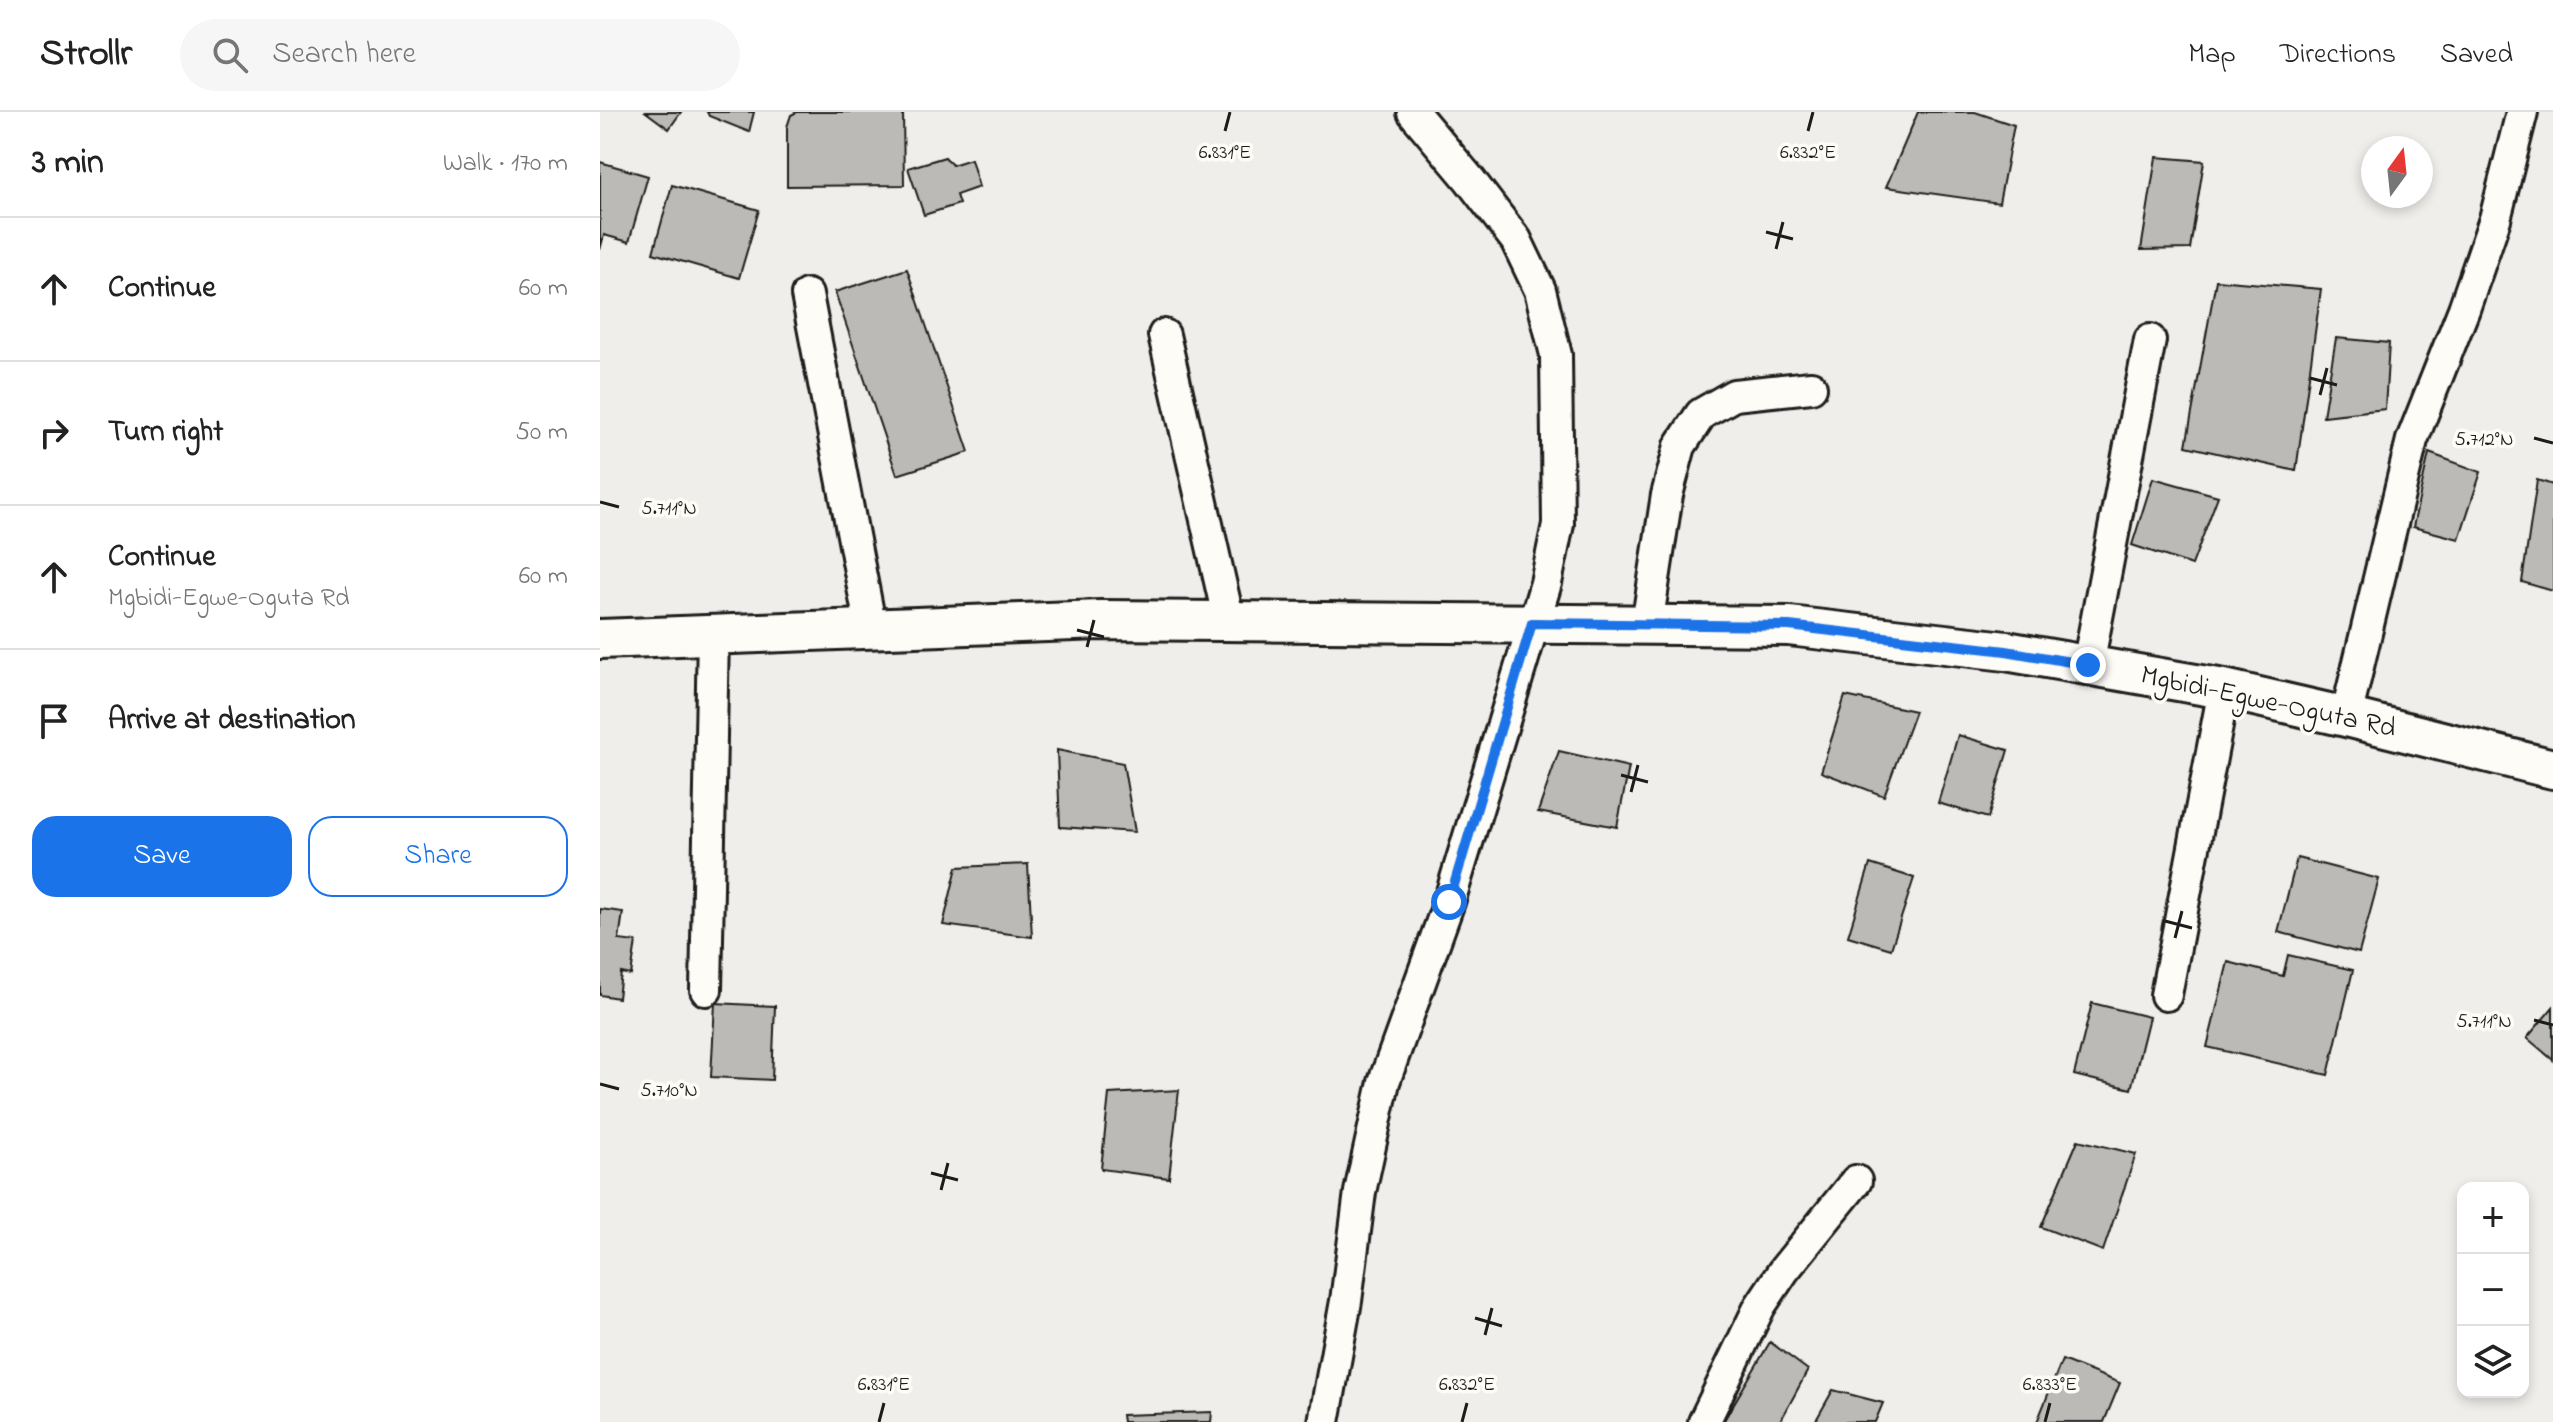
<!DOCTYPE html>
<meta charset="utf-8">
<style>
body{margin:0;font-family:"Indie Flower",sans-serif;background:#f6f6f6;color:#222}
.controls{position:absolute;right:24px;bottom:24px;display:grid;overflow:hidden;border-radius:16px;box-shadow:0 4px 12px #0003}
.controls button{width:72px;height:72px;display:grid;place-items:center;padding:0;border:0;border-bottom:2px solid #e0e0e0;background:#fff;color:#222;font:40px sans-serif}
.compass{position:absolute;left:1761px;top:24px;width:72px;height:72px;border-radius:50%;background:#fff;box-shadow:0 4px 12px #0003;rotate:15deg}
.stop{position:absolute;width:24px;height:24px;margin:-18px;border:6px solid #1a73e8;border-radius:50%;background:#fff}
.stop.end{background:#1a73e8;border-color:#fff;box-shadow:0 2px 8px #0008}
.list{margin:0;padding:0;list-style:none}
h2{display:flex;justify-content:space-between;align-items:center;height:104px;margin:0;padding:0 32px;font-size:34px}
h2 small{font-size:26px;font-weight:400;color:#767676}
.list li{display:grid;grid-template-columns:52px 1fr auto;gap:24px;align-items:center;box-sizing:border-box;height:144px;padding:0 32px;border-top:2px solid #e0e0e0}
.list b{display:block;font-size:30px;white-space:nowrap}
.list p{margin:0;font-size:26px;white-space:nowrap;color:#767676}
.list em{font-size:26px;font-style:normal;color:#767676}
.actions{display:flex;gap:16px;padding:24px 32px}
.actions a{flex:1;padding:18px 0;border:2px solid #1a73e8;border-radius:24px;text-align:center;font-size:28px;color:#1a73e8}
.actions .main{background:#1a73e8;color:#fff}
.icon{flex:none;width:44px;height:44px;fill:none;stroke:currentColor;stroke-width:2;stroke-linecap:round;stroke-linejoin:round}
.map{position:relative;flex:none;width:1953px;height:1310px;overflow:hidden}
header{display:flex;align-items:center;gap:48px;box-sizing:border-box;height:112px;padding:0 40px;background:#fff;border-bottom:2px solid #e0e0e0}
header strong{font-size:38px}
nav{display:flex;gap:44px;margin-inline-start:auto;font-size:28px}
.search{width:560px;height:72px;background:#f6f6f6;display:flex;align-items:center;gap:20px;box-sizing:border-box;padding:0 28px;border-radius:44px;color:#767676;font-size:30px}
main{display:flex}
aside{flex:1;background:#fff}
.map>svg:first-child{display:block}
</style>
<header>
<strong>Strollr</strong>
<div class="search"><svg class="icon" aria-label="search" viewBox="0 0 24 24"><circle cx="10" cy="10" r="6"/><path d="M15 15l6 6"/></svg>Search here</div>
<nav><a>Map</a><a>Directions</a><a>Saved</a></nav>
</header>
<main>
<aside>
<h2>3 min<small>Walk · 170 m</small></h2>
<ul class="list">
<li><svg class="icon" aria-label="ahead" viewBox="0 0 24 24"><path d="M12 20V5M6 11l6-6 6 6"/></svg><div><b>Continue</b></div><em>60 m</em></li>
<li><svg class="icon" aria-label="right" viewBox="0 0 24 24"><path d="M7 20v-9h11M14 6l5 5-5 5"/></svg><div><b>Turn right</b></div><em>50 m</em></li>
<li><svg class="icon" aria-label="ahead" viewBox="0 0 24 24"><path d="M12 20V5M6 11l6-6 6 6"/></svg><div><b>Continue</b><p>Mgbidi-Egwe-Oguta Rd</p></div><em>60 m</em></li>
<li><svg class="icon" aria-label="arrive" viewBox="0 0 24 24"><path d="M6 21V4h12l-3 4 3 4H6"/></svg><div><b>Arrive at destination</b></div></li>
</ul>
<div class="actions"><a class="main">Save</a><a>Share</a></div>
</aside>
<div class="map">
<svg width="1953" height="1310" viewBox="0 0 1953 1310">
<rect width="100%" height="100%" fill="#f0eeea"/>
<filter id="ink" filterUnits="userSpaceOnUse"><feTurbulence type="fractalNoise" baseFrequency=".0125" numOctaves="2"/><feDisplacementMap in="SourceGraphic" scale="16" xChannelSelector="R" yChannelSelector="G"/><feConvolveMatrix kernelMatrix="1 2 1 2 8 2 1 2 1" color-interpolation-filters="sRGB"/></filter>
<g filter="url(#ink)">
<g fill="#bbbab6" stroke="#1c1c1c" stroke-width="2">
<polygon points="46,0 81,0 69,17"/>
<polygon points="107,0 154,0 149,20 109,4"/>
<polygon points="197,0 303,0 304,73 187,74 187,15 191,3"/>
<polygon points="1318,0 1375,0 1414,13 1399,91 1286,75"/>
<polygon points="345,45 352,53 371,47 379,75 356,83 359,92 324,103 308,56"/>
<polygon points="1556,45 1604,49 1590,137 1541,138"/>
<polygon points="0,50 48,64 29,130 4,123 0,138"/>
<polygon points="72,73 159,98 139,166 53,141"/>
<polygon points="307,157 369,340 297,363 235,180"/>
<polygon points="1616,168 1721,177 1696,359 1586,334"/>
<polygon points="1736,226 1789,231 1785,297 1723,304"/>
<polygon points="1829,341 1881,360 1859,427 1813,415"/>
<polygon points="1553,366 1618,384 1592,453 1532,433"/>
<polygon points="1937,368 1953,373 1953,479 1922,470"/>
<polygon points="1245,584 1315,599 1284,684 1221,660"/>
<polygon points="1358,623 1408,638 1388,706 1338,691"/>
<polygon points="457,638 523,651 535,720 460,715"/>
<polygon points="959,639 1029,655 1017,715 938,700"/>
<polygon points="1697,746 1779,767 1759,841 1678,820"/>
<polygon points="428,752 432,825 343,813 357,755"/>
<polygon points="1270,752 1314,766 1291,837 1248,824"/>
<polygon points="0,797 23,800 19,828 36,830 31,863 21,861 18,886 0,883"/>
<polygon points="1688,843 1753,858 1728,963 1607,935 1628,850 1683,864"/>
<polygon points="115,891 175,894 172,968 111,965"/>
<polygon points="1492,891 1549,905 1531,977 1474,963"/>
<polygon points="1953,895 1953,948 1927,926"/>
<polygon points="579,978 569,1066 501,1057 509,982"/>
<polygon points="1478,1028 1536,1042 1503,1139 1441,1115"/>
<polygon points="1170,1230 1208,1258 1180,1310 1123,1310"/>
<polygon points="1462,1248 1520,1271 1504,1310 1437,1310"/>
<polygon points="1233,1278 1283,1291 1275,1310 1215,1310"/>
<polygon points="612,1300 611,1310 523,1310 522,1303"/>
</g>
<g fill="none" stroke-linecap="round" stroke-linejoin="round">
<defs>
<g id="minor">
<polyline points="207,183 271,517"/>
<polyline points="564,223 629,509"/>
<polyline points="1047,513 1067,383 1080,334 1101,302 1134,283 1211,275"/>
<polyline points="1488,553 1550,228"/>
<polyline points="1746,605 1812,328 1864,197 1895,107 1922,0"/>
<polyline points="106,878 113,523"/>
<polyline points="1566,883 1624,577"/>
<polyline points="724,1310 746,1189 760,1080 784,970 849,790 946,471 958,412 956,243 940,178 916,128 870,68 813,0"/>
<polyline points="1104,1310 1160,1194 1184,1158 1256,1069"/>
</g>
<polyline id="tertiary" points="0,527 501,508 1189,514 1406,539 1624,577 1746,605 1953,657"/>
</defs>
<use href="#minor" stroke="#1c1c1c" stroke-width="36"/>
<use href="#tertiary" stroke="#1c1c1c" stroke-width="44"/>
<use href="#minor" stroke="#fdfcf7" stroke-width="30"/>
<use href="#tertiary" stroke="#fdfcf7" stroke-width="38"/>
</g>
</g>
<g fill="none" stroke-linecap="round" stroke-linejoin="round" filter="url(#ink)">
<polyline stroke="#1a73e8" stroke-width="10" points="849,790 932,511 1189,514 1406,539 1488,553"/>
</g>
<path fill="none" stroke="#1c1c1c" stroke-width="3" d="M625,19L630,0M1208,19L1213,0M1166,120L1193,127M1176,137L1183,110M1710,266L1737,273M1720,283L1727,256M1934,326L1953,331M0,390L19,395M477,518L504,525M487,535L494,508M1021,663L1048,670M1031,680L1038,653M1565,809L1592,816M1575,826L1582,799M1934,908L1953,913M0,972L19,977M331,1061L358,1068M341,1078L348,1051M875,1206L902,1214M885,1223L892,1196M279,1310L284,1291M862,1310L867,1291M1445,1310L1450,1291"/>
<g text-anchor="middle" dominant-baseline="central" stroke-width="7" stroke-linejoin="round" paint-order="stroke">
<g font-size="28" fill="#1c1c1c" stroke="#fdfcf7">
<text transform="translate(1668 591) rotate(12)">Mgbidi-Egwe-Oguta Rd</text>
</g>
</g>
<g font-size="20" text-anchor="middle" fill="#1c1c1c" stroke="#fdfcf7" stroke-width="7" stroke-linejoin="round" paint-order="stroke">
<text x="625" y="46">6.831°E</text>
<text x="1208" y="46">6.832°E</text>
<text x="1884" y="333">5.712°N</text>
<text x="69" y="402">5.711°N</text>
<text x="1884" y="915">5.711°N</text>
<text x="69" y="984">5.710°N</text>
<text x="284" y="1278">6.831°E</text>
<text x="867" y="1278">6.832°E</text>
<text x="1450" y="1278">6.833°E</text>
</g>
</svg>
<div class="controls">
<button>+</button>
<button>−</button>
<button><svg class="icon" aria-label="layers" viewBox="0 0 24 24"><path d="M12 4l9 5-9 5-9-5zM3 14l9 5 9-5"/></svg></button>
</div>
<svg class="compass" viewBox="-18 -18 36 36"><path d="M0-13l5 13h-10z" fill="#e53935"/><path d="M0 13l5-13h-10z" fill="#767676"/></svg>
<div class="stop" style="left:849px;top:790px"></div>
<div class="stop end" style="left:1488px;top:553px"></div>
</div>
</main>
